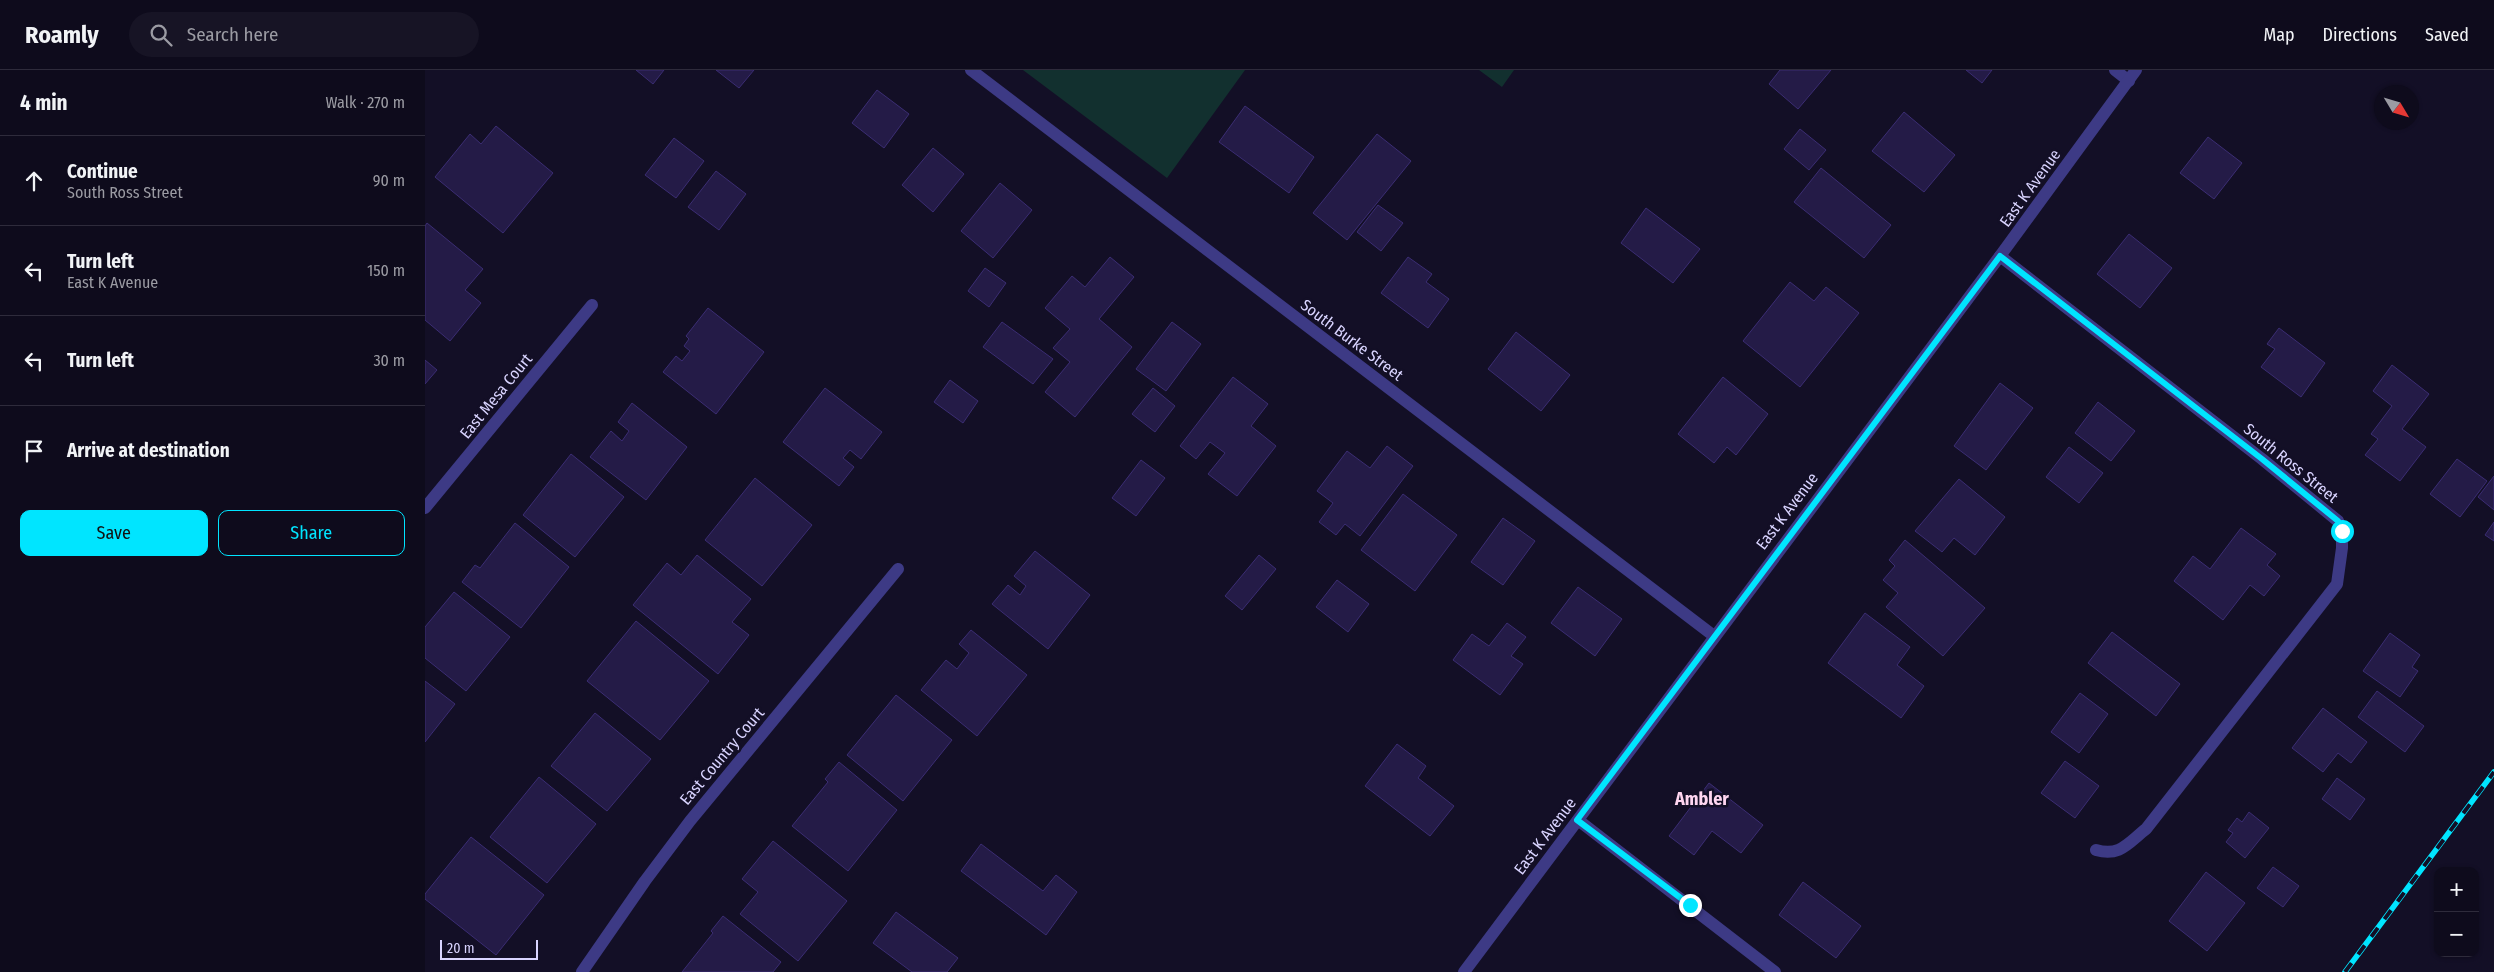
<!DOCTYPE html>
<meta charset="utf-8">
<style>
body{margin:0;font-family:"Fira Sans Condensed",sans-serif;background:#171425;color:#f1f3f6}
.controls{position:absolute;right:15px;bottom:15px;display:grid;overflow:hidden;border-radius:10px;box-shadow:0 1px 4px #0004}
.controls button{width:45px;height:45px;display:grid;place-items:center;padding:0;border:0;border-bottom:1px solid #2e2b3b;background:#0e0b1c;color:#f1f3f6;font:25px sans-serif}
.compass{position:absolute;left:1949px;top:15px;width:45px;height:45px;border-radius:50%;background:#0e0b1c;box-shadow:0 1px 4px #0004;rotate:128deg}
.scale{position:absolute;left:15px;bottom:12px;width:98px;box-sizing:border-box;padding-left:5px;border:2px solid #d9d4ff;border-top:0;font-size:14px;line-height:18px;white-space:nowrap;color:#d9d4ff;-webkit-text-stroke:4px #130f26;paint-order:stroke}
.stop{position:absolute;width:15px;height:15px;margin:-11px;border:4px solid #00e5ff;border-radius:50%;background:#fff}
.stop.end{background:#00e5ff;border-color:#fff;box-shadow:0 1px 5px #0008}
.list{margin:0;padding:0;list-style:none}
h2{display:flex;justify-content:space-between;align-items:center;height:65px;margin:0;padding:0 20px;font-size:21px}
h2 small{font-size:16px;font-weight:400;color:#9b9ba3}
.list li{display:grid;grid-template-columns:32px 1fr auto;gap:15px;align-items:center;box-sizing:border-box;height:90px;padding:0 20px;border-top:1px solid #2e2b3b}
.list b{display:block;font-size:19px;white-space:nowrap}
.list p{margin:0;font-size:16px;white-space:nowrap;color:#9b9ba3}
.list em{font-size:16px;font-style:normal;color:#9b9ba3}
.actions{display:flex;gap:10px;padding:15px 20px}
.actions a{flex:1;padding:11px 0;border:1px solid #00e5ff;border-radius:10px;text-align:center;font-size:18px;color:#00e5ff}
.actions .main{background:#00e5ff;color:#111}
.icon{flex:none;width:28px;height:28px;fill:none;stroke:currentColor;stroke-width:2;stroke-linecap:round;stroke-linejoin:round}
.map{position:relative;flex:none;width:2069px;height:902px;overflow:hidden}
header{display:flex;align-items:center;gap:30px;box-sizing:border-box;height:70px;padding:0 25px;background:#0e0b1c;border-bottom:1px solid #2e2b3b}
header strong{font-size:24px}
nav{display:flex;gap:28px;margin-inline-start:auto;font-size:18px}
.search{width:350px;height:45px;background:#171425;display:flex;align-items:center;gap:12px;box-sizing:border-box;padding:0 18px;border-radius:28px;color:#9b9ba3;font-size:19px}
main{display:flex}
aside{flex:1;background:#0e0b1c}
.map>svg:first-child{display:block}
</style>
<header>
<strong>Roamly</strong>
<div class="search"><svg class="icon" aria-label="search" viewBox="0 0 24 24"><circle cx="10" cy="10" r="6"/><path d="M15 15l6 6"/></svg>Search here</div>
<nav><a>Map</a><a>Directions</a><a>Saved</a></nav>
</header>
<main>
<aside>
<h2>4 min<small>Walk · 270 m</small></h2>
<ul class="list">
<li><svg class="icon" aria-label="ahead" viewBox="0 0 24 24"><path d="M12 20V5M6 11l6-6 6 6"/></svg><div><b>Continue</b><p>South Ross Street</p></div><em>90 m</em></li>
<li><svg class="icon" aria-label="left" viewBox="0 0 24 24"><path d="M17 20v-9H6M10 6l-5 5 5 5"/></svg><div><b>Turn left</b><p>East K Avenue</p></div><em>150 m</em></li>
<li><svg class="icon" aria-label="left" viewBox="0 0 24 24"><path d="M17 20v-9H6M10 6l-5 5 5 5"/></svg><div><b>Turn left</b></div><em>30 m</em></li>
<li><svg class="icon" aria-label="arrive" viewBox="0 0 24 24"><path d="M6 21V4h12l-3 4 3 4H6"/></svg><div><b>Arrive at destination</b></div></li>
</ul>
<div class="actions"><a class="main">Save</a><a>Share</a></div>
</aside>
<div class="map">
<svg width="2069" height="902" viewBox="0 0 2069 902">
<rect width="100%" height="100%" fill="#130f26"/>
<g fill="#12302f">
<polygon points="598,0 820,0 742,108"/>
<polygon points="1054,0 1089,0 1077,17"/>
</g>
<g fill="#241b47" stroke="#3b2d73">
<polygon points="211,0 239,0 228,14"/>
<polygon points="291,0 329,0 314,18"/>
<polygon points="1355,0 1406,0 1373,39 1344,14"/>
<polygon points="1541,0 1567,0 1557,13"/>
<polygon points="452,20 484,44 459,78 427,53"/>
<polygon points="820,36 889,87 864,123 794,72"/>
<polygon points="1479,42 1530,85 1499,122 1447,81"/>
<polygon points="71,56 128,103 78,163 10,107 45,64 56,74"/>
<polygon points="1375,59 1401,80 1384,100 1359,79"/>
<polygon points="952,64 986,91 922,170 888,143"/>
<polygon points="1783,67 1817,93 1789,129 1755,103"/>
<polygon points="249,68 279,91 251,128 220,105"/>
<polygon points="508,78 539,104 508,142 477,115"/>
<polygon points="1396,98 1466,155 1439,188 1369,132"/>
<polygon points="291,101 321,124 294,160 263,137"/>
<polygon points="575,113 607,140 568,188 536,161"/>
<polygon points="953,135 978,153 956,181 932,162"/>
<polygon points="1221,138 1275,179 1248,213 1196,173"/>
<polygon points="2,153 58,199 40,220 56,233 25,271 0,250 0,156"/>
<polygon points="1704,164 1747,198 1715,238 1672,204"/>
<polygon points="685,187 709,207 674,249 707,277 650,347 620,322 645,292 628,278 645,259 620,238 647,206 660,217"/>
<polygon points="983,187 1007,204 1001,212 1024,229 1003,258 956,223"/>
<polygon points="560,198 581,213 564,237 543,221"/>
<polygon points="1365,212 1389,231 1401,217 1434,243 1375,317 1318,271"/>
<polygon points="283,238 339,282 291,344 238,302 251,286 257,291 265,281 259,276 264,269 261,266"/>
<polygon points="577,252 628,289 608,314 558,277"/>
<polygon points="747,252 776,274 741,321 711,299"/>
<polygon points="1854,258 1900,293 1876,327 1836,297 1850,279 1842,274"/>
<polygon points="1091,262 1145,305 1116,341 1063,299"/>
<polygon points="0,290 12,300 0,314"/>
<polygon points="1967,295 2004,324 1977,359 2001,377 1975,411 1940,385 1953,369 1946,364 1967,336 1948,321"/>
<polygon points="808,307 843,334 826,356 851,376 812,426 783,404 800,383 785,372 771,389 755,376"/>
<polygon points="1298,307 1343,344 1311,385 1302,377 1289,393 1253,364"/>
<polygon points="525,310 553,331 538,353 509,332"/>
<polygon points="1575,313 1608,338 1561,400 1529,376"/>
<polygon points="400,318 457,362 436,389 425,380 418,388 429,397 414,416 358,372"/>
<polygon points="728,318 750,336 730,362 707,344"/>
<polygon points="1673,332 1710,361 1686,391 1650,363"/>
<polygon points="207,333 262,377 221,430 165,387 186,361 197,371 204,361 193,352"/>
<polygon points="962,376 988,396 935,466 920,454 911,465 894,452 908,433 892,421 922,381 945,398"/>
<polygon points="1644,377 1678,403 1654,433 1621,407"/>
<polygon points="146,384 199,427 150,487 98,445"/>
<polygon points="2032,389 2062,411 2035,447 2005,424"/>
<polygon points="716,390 740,408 711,446 687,428"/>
<polygon points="2069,406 2069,440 2053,427"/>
<polygon points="330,408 387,455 337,516 280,470"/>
<polygon points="1534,409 1580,447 1550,485 1529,468 1517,482 1490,461"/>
<polygon points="978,424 1032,465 990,521 936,480"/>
<polygon points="1078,448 1110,471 1078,515 1046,492"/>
<polygon points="2069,452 2069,471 2060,465"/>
<polygon points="90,453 144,497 96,558 37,512 50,495 55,498"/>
<polygon points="1816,458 1851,484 1842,495 1855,506 1839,526 1825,515 1798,550 1749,511 1768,486 1785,499"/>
<polygon points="1480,470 1560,538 1518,586 1461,537 1473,523 1458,510 1470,496 1464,490"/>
<polygon points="610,481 665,525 623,579 567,534 583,515 595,525 601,516 589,506"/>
<polygon points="272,485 326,529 307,552 324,565 293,604 208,535 242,493 256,505"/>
<polygon points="834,485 851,499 817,540 800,526"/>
<polygon points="912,510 944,534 923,562 891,537"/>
<polygon points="1153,517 1197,549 1170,586 1126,553"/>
<polygon points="29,522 85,567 41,621 0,588 0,557"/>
<polygon points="1440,543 1485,577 1472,595 1499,616 1476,648 1403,593"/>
<polygon points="211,551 284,611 235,670 162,611"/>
<polygon points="1082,553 1101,567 1086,586 1098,594 1075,625 1028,590 1047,564 1064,576"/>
<polygon points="546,560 602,605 552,666 496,620 521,590 532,599 544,583 534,574"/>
<polygon points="1687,562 1755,614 1731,646 1663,593"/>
<polygon points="1965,563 1995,585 1987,597 1993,601 1975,627 1938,601"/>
<polygon points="0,611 30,634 0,672"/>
<polygon points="1952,621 1999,656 1980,682 1933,647"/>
<polygon points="1655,623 1683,644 1654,683 1626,662"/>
<polygon points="471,625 527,670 478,731 422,685"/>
<polygon points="1898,638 1942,672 1926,693 1913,683 1898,702 1867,678"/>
<polygon points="170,643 226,689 182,741 126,696"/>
<polygon points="972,674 1001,696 993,708 1029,736 1005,766 940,716"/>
<polygon points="1640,691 1674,716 1650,748 1616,723"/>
<polygon points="414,692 472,740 423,801 367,756 403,712 400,709"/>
<polygon points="114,707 171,754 122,813 65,767"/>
<polygon points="1912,708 1940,729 1925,750 1897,729"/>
<polygon points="1284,713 1338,755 1316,783 1287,761 1269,785 1244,766"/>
<polygon points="1824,742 1844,758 1820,788 1801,772 1808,763 1803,760 1812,748 1817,752"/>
<polygon points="46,767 119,825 71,885 0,829 0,824"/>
<polygon points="348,771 422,831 373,891 315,844 333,822 317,809"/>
<polygon points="556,774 618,821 631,805 652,822 621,865 536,801"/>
<polygon points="1848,797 1874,816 1858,837 1832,818"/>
<polygon points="1781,802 1820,833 1782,881 1744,851"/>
<polygon points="1378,812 1436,856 1411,888 1354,845"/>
<polygon points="471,842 533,888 522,902 487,902 448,873"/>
<polygon points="298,846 356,892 348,902 257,902 288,863 286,861"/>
</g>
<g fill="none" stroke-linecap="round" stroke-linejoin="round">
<g stroke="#3d3a85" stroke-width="12">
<polyline points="1690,0 1704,11"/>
<polyline points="1153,750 1350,902"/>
</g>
<g stroke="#3d3a85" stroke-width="12">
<polyline points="546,0 1289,566"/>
<path d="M1575,186L1837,389L1913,451L1917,461V478L1912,514L1721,759C1703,773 1695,787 1671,780"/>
<polyline points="0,438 167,235"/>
<polyline points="157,902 220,811 265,751 473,499"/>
</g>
<polyline stroke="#3d3a85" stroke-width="12" points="1039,902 1575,186 1711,0"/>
<defs>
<polyline id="rail" points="1920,902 2069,702"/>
</defs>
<use href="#rail" stroke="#00e5ff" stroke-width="5.5"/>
<use href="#rail" stroke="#130f26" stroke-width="4" stroke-dasharray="11" stroke-linecap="butt"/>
</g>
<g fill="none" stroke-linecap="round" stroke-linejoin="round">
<polyline stroke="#00e5ff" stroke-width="6" points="1265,835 1152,750 1575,186 1837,389 1913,451 1917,461"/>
</g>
<g text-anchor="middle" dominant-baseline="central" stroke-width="5" stroke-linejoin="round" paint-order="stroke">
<g font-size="16" fill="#d9d4ff" stroke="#130f26">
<text transform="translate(1605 118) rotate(-54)">East K Avenue</text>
<text transform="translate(927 270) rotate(37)">South Burke Street</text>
<text transform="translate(71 326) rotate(-51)">East Mesa Court</text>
<text transform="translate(1866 393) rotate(39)">South Ross Street</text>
<text transform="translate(1362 441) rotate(-53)">East K Avenue</text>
<text transform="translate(297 686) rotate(-50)">East Country Court</text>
<text transform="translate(1120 766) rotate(-53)">East K Avenue</text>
</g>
<g font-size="18" font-weight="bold" fill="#ffd6f0" stroke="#130f26">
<text x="1277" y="729">Ambler</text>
</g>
</g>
</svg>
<div class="controls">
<button>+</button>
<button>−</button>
</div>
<svg class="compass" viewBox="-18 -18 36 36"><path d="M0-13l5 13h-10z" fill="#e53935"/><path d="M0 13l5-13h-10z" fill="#9b9ba3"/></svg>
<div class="scale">20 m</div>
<div class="stop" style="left:1917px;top:461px"></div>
<div class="stop end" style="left:1265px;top:835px"></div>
</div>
</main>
